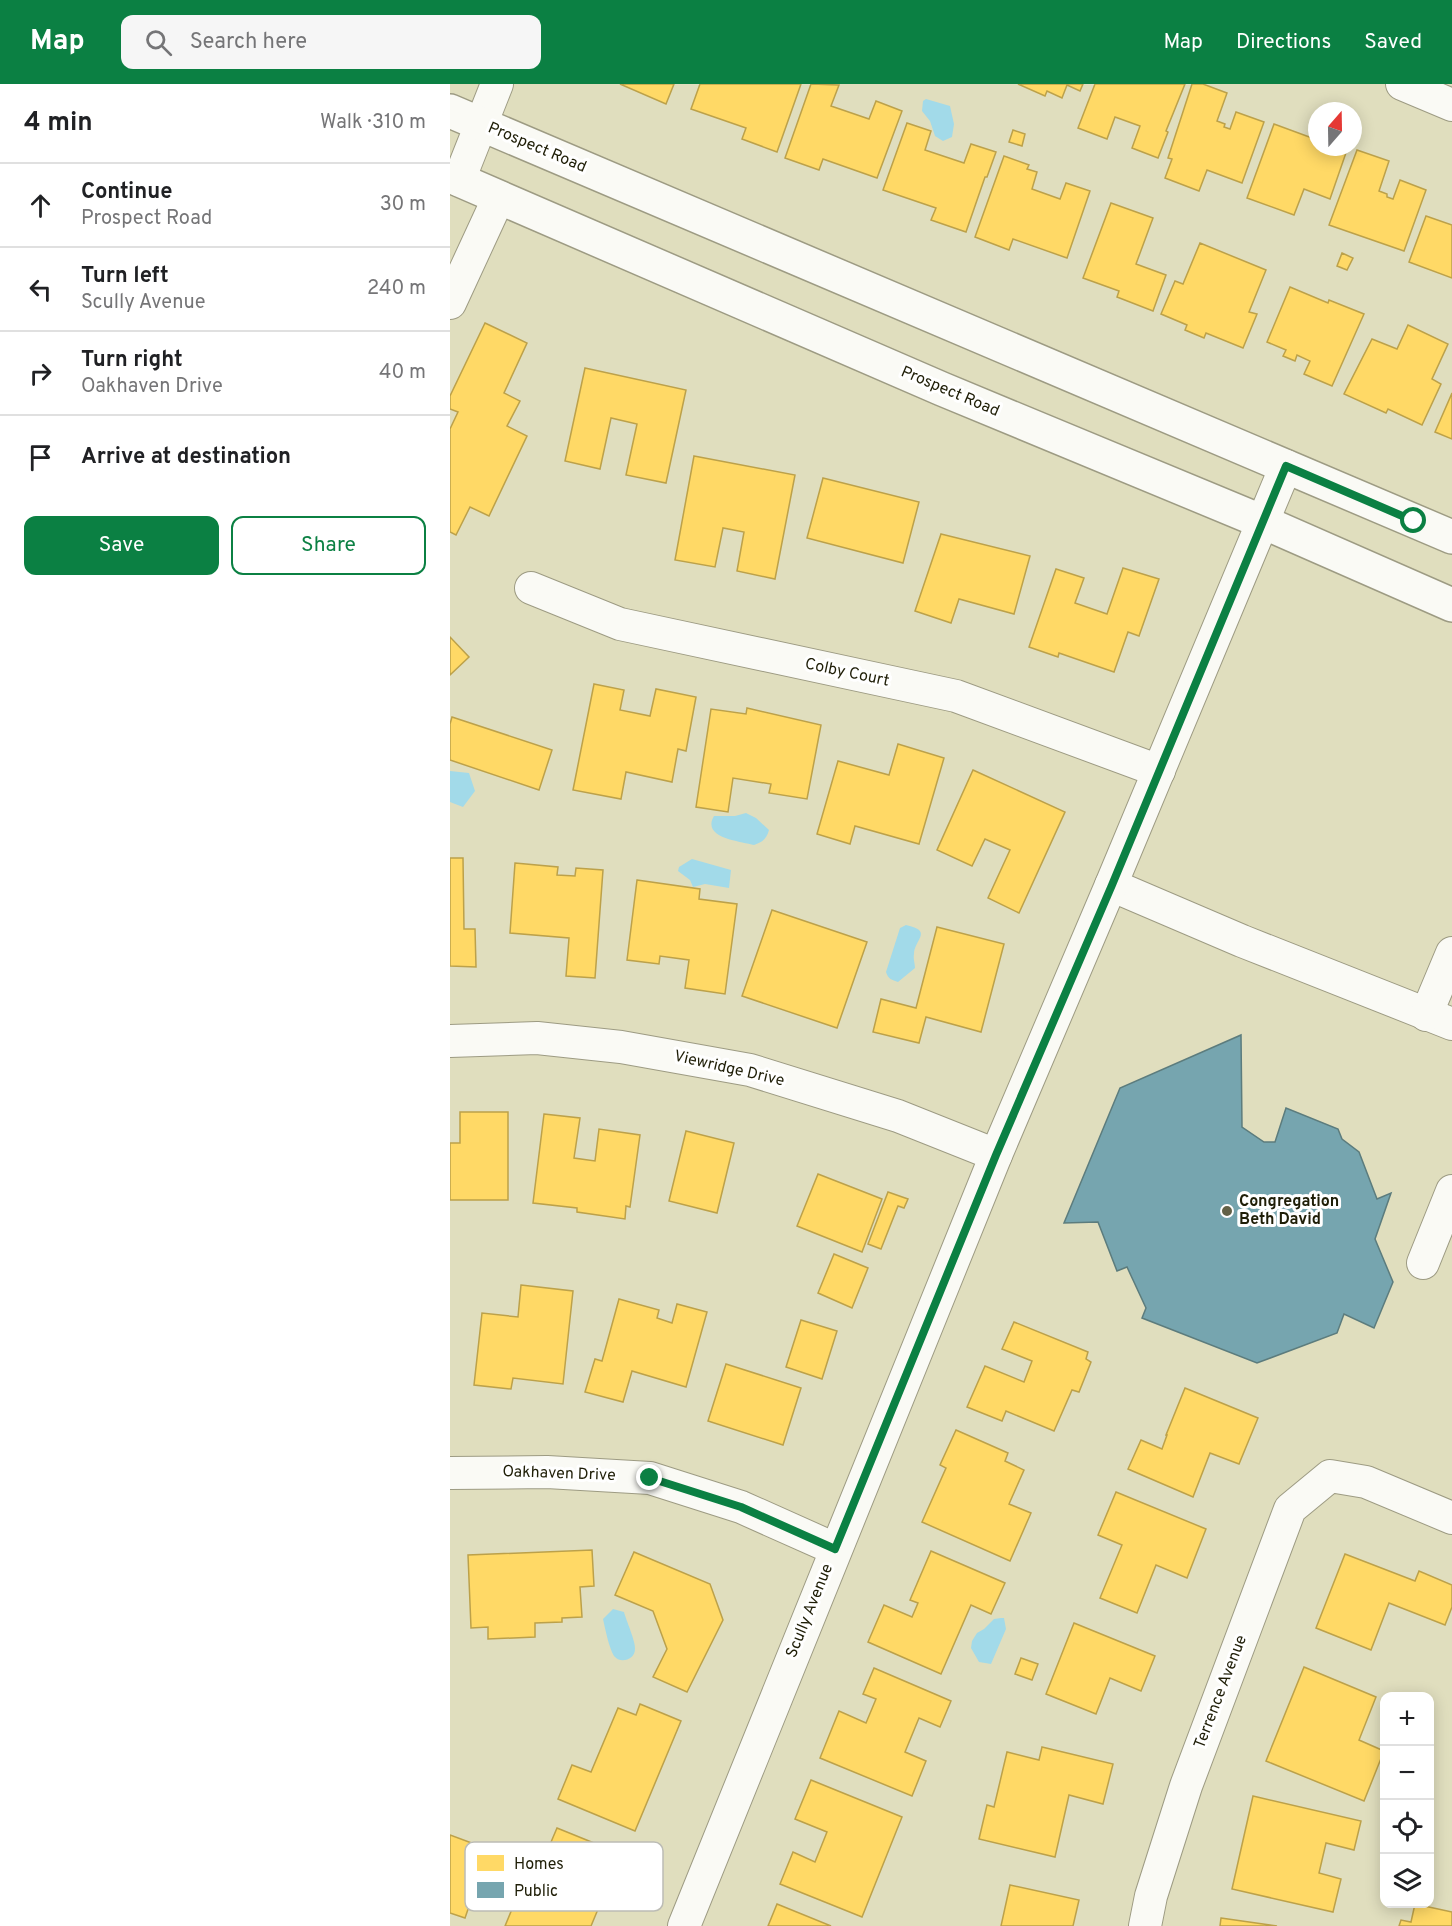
<!DOCTYPE html>
<meta charset="utf-8">
<style>
body{margin:0;font-family:Overpass,sans-serif;background:#f6f6f6;color:#202124}
.controls{position:absolute;right:18px;bottom:18px;display:grid;overflow:hidden;border-radius:12px;box-shadow:0 3px 15px #0003}
.controls button{width:54px;height:54px;display:grid;place-items:center;padding:0;border:0;border-bottom:2px solid #e0e0e0;background:#fff;color:#202124;font:30px sans-serif}
.compass{position:absolute;left:858px;top:18px;width:54px;height:54px;border-radius:50%;background:#fff;box-shadow:0 3px 15px #0003;rotate:20deg}
.stop{position:absolute;width:18px;height:18px;margin:-14px;border:4px solid #0b8043;border-radius:50%;background:#fff}
.stop.end{background:#0b8043;border-color:#fff;box-shadow:0 2px 6px #0008}
.list{margin:0;padding:0;list-style:none}
h2{display:flex;justify-content:space-between;align-items:center;height:78px;margin:0;padding:0 24px;font-size:26px}
h2 small{font-size:20px;font-weight:400;color:#757577}
.list li{display:grid;grid-template-columns:39px 1fr auto;gap:18px;align-items:center;box-sizing:border-box;height:84px;padding:0 24px;border-top:2px solid #e0e0e0}
.list b{display:block;font-size:22px;white-space:nowrap}
.list p{margin:0;font-size:20px;white-space:nowrap;color:#757577}
.list em{font-size:20px;font-style:normal;color:#757577}
.actions{display:flex;gap:12px;padding:18px 24px}
.actions a{flex:1;padding:14px 0;border:2px solid #0b8043;border-radius:12px;text-align:center;font-size:21px;color:#0b8043}
.actions .main{background:#0b8043;color:#fff}
.icon{flex:none;width:33px;height:33px;fill:none;stroke:currentColor;stroke-width:2;stroke-linecap:round;stroke-linejoin:round}
.map{position:relative;flex:none;width:1002px;height:1842px;overflow:hidden}
header{display:flex;align-items:center;gap:36px;box-sizing:border-box;height:84px;padding:0 30px;background:#0b8043;color:#fff}
header strong{font-size:28px}
nav{display:flex;gap:33px;margin-inline-start:auto;font-size:21px}
.search{width:420px;height:54px;background:#f6f6f6;display:flex;align-items:center;gap:15px;box-sizing:border-box;padding:0 21px;border-radius:12px;color:#757577;font-size:22px}
main{display:flex}
aside{flex:1;background:#fff}
.map>svg:first-child{display:block}
</style>
<header>
<strong>Map</strong>
<div class="search"><svg class="icon" aria-label="search" viewBox="0 0 24 24"><circle cx="10" cy="10" r="6"/><path d="M15 15l6 6"/></svg>Search here</div>
<nav><a>Map</a><a>Directions</a><a>Saved</a></nav>
</header>
<main>
<aside>
<h2>4 min<small>Walk · 310 m</small></h2>
<ul class="list">
<li><svg class="icon" aria-label="ahead" viewBox="0 0 24 24"><path d="M12 20V5M6 11l6-6 6 6"/></svg><div><b>Continue</b><p>Prospect Road</p></div><em>30 m</em></li>
<li><svg class="icon" aria-label="left" viewBox="0 0 24 24"><path d="M17 20v-9H6M10 6l-5 5 5 5"/></svg><div><b>Turn left</b><p>Scully Avenue</p></div><em>240 m</em></li>
<li><svg class="icon" aria-label="right" viewBox="0 0 24 24"><path d="M7 20v-9h11M14 6l5 5-5 5"/></svg><div><b>Turn right</b><p>Oakhaven Drive</p></div><em>40 m</em></li>
<li><svg class="icon" aria-label="arrive" viewBox="0 0 24 24"><path d="M6 21V4h12l-3 4 3 4H6"/></svg><div><b>Arrive at destination</b></div></li>
</ul>
<div class="actions"><a class="main">Save</a><a>Share</a></div>
</aside>
<div class="map">
<svg width="1002" height="1842" viewBox="0 0 1002 1842">
<rect width="100%" height="100%" fill="#e0debe"/>
<g fill="#a2dae9">
<polygon points="476,15 500,22 504,40 502,53 493,57 485,52 480,37 472,27 473,17"/>
<polygon points="0,687 19,689 25,707 13,723 0,718"/>
<path d="M296,729L306,734L319,746C317,754 313,758 304,761C290,757 251,754 264,732H285Z"/>
<polygon points="242,775 281,786 279,804 255,800 243,803 240,796 228,787 229,783"/>
<path d="M456,841C484,847 464,856 464,870C463,875 465,879 465,884L448,898C442,896 438,895 436,888L450,844Z"/>
<path d="M163,1525L174,1528C176,1536 186,1558 185,1565C185,1576 170,1580 164,1572C159,1564 155,1544 153,1535Z"/>
<polygon points="551,1534 554,1534 556,1545 541,1580 529,1578 521,1564 522,1557 527,1549 534,1545 544,1535"/>
</g>
<g fill="#ffd966" stroke="#bca14a" stroke-width="1.5">
<polygon points="170,0 224,0 216,20"/>
<polygon points="250,0 351,0 327,68 292,55 296,44 241,25"/>
<polygon points="361,0 389,1 381,22 419,35 426,17 452,27 427,94 373,75 369,86 335,74"/>
<polygon points="568,0 633,0 630,7 617,1 612,14 597,7 595,12"/>
<polygon points="645,0 735,0 716,47 718,48 708,74 682,64 690,42 665,33 657,55 628,44"/>
<polygon points="742,0 753,0 777,9 767,37 775,40 774,43 780,45 786,28 814,38 792,99 757,86 749,107 715,94 722,75 718,74"/>
<polygon points="457,39 481,47 475,66 514,79 521,60 546,68 537,93 535,93 516,148 481,136 486,124 433,106"/>
<polygon points="824,40 862,54 864,48 867,49 867,63 898,63 880,115 854,105 844,131 797,114"/>
<polygon points="563,46 575,50 572,62 559,58"/>
<polygon points="907,66 939,77 929,107 937,110 937,113 943,115 950,96 976,106 954,167 879,141"/>
<polygon points="554,72 579,81 577,85 587,88 582,105 610,115 616,99 640,107 617,174 563,155 559,166 525,153"/>
<polygon points="661,119 703,134 686,180 716,191 703,227 667,213 669,207 633,194"/>
<polygon points="976,132 1002,141 1002,194 959,178"/>
<polygon points="750,159 816,186 799,228 807,230 793,264 756,249 754,254 735,246 737,241 711,230 725,197 733,200"/>
<polygon points="892,169 903,174 897,186 887,182"/>
<polygon points="840,203 878,219 879,216 914,230 882,302 854,290 860,277 847,271 845,277 833,272 836,266 817,258"/>
<polygon points="35,239 77,259 54,309 70,317 57,342 77,352 39,432 20,423 6,451 0,448 0,345 8,328 0,325 0,312"/>
<polygon points="958,241 998,260 982,295 991,300 972,341 938,325 936,329 894,310 922,255 947,265"/>
<polygon points="135,284 236,306 216,399 176,391 187,340 161,334 150,385 115,377"/>
<polygon points="1002,309 1002,355 985,348"/>
<polygon points="244,372 345,391 325,495 287,487 294,448 273,444 265,483 225,476"/>
<polygon points="373,394 469,418 453,479 357,454"/>
<polygon points="491,450 580,472 564,530 509,515 501,539 465,527"/>
<polygon points="673,484 709,495 689,552 678,548 664,588 609,569 608,573 579,563 606,485 634,494 625,519 657,530"/>
<polygon points="0,553 19,573 0,591"/>
<polygon points="144,600 174,606 170,626 200,632 206,605 246,613 236,667 228,665 222,698 176,688 171,715 123,706"/>
<polygon points="297,624 371,641 357,715 319,709 321,700 283,694 278,728 246,723 261,625 296,630"/>
<polygon points="2,633 102,666 89,706 0,676 0,640"/>
<polygon points="448,660 494,674 469,760 405,742 400,760 367,750 388,677 439,691"/>
<polygon points="523,686 615,728 569,829 538,814 560,766 535,755 522,782 487,766"/>
<polygon points="0,774 13,774 14,845 25,845 26,883 0,882"/>
<polygon points="65,779 108,783 107,791 125,792 126,784 153,786 145,894 116,892 119,854 60,849"/>
<polygon points="187,796 250,805 249,815 287,820 275,910 235,904 239,876 210,872 209,880 177,876"/>
<polygon points="322,826 417,858 387,944 292,912"/>
<polygon points="487,843 554,860 531,948 476,933 469,959 423,948 431,915 466,924"/>
<polygon points="10,1028 58,1028 58,1116 0,1116 0,1059 10,1059"/>
<polygon points="94,1030 130,1034 124,1074 145,1077 149,1045 190,1051 180,1123 176,1122 175,1135 127,1128 127,1124 83,1119"/>
<polygon points="236,1047 284,1059 267,1129 219,1117"/>
<polygon points="368,1090 432,1115 412,1168 347,1142"/>
<polygon points="438,1108 458,1115 454,1124 448,1122 431,1165 418,1160"/>
<polygon points="384,1170 418,1184 402,1224 368,1209"/>
<polygon points="71,1201 123,1207 113,1300 63,1294 61,1305 24,1301 32,1229 68,1233"/>
<polygon points="169,1215 209,1226 207,1234 222,1239 227,1220 257,1228 236,1303 182,1287 173,1318 135,1308 145,1275 152,1277"/>
<polygon points="351,1236 387,1247 372,1295 336,1283"/>
<polygon points="564,1238 638,1268 636,1275 641,1278 629,1308 622,1306 604,1347 556,1327 552,1337 517,1323 535,1282 574,1298 582,1277 552,1265"/>
<polygon points="276,1280 351,1304 333,1361 258,1337"/>
<polygon points="735,1304 808,1334 789,1380 760,1369 743,1413 678,1385 691,1356 712,1365 717,1351 716,1351"/>
<polygon points="506,1346 558,1369 555,1377 574,1386 559,1420 581,1429 560,1477 472,1438 496,1384 490,1381"/>
<polygon points="666,1408 756,1445 737,1494 706,1481 687,1529 650,1514 672,1461 648,1451"/>
<polygon points="142,1466 144,1502 130,1503 132,1533 112,1534 112,1538 85,1539 85,1553 38,1555 38,1543 21,1544 18,1471"/>
<polygon points="481,1467 555,1499 541,1530 521,1521 491,1590 418,1558 434,1521 462,1533 468,1519 460,1516"/>
<polygon points="184,1468 260,1500 273,1536 237,1608 203,1593 217,1565 203,1527 165,1511"/>
<polygon points="895,1470 965,1497 969,1487 1002,1501 1002,1523 995,1541 939,1519 921,1566 866,1544"/>
<polygon points="624,1539 705,1572 691,1607 660,1594 646,1630 596,1610"/>
<polygon points="571,1574 588,1580 582,1596 565,1590"/>
<polygon points="854,1583 926,1613 909,1656 934,1667 914,1717 816,1677"/>
<polygon points="424,1584 501,1617 490,1643 469,1634 455,1668 476,1677 462,1712 370,1674 389,1627 416,1639 426,1615 413,1610"/>
<polygon points="190,1620 231,1637 185,1747 108,1715 122,1681 141,1688 168,1624 186,1631"/>
<polygon points="592,1663 663,1680 653,1720 619,1711 605,1773 529,1755 537,1721 544,1723 557,1668 589,1676"/>
<polygon points="361,1696 452,1733 412,1833 330,1800 343,1768 365,1778 377,1748 345,1735"/>
<polygon points="803,1712 911,1737 904,1766 876,1759 869,1789 891,1795 883,1828 782,1805"/>
<polygon points="107,1744 171,1770 141,1842 55,1842 65,1818 81,1824 97,1787 90,1784"/>
<polygon points="0,1751 27,1761 16,1792 28,1796 15,1834 0,1829"/>
<polygon points="560,1801 629,1816 623,1842 551,1842"/>
<polygon points="327,1820 381,1842 318,1842"/>
<polygon points="965,1820 1002,1828 1002,1842 949,1842 951,1836 961,1838"/>
<polygon points="771,1834 827,1842 770,1842"/>
</g>
<polygon fill="#76a5af" stroke="#5c7c7d" stroke-width="1.5" points="791,951 792,1043 814,1058 825,1058 836,1024 888,1045 892,1055 909,1068 927,1115 941,1109 925,1155 943,1198 924,1244 894,1230 887,1249 807,1279 692,1234 696,1224 677,1183 667,1187 648,1138 614,1139 670,1004"/>
<g fill="none" stroke-linecap="round" stroke-linejoin="round">
<defs>
<g id="minor">
<polyline points="952,0 1002,21"/>
<polyline points="9,96 47,0"/>
<polyline points="0,219 49,113"/>
<polyline points="81,504 170,540 506,612 709,687"/>
<polyline points="661,801 792,857 1002,940"/>
<polyline points="976,931 1002,869"/>
<polyline points="0,957 87,954 171,963 300,986 448,1032 546,1071"/>
<polyline points="973,1179 1002,1107"/>
<polyline points="0,1389 97,1388 200,1394 291,1423 385,1465"/>
<polyline points="234,1842 546,1071 661,801 836,382"/>
<polyline points="695,1842 701,1812 736,1702 840,1425 880,1392 916,1398 1002,1434"/>
</g>
<g id="major">
<polyline points="0,27 1002,453"/>
<polyline points="0,92 492,305 813,438 1002,521"/>
</g>
</defs>
<use href="#minor" stroke="#9d9b83" stroke-width="34"/>
<use href="#major" stroke="#9d9b83" stroke-width="36"/>
<use href="#minor" stroke="#fafaf5" stroke-width="32"/>
<use href="#major" stroke="#fafaf5" stroke-width="33"/>
</g>
<g fill="none" stroke-linecap="round" stroke-linejoin="round">
<polyline stroke="#0b8043" stroke-width="8" points="200,1394 291,1423 385,1465 546,1071 662,801 836,382 964,437"/>
</g>
<circle fill="#636147" stroke="#fff" stroke-width="2" cx="777" cy="1127" r="6"/>
<g text-anchor="middle" dominant-baseline="central" stroke-width="6" stroke-linejoin="round" paint-order="stroke">
<g font-size="16" fill="#1f1e07" stroke="#fff">
<text transform="translate(87 64) rotate(23)">Prospect Road</text>
<text transform="translate(500 308) rotate(23)">Prospect Road</text>
<text transform="translate(397 589) rotate(12)">Colby Court</text>
<text transform="translate(279 985) rotate(13)">Viewridge Drive</text>
<text transform="translate(109 1390) rotate(2)">Oakhaven Drive</text>
<text transform="translate(360 1527) rotate(-68)">Scully Avenue</text>
<text transform="translate(771 1608) rotate(-69)">Terrence Avenue</text>
</g>
<g font-size="16" font-weight="bold" fill="#1f1e07" stroke="#fff" text-anchor="start">
<text x="789" y="1118">Congregation<tspan x="789" dy="18">Beth David</tspan></text>
</g>
</g>
<rect x="15" y="1758" width="198" height="69" rx="9" fill="#fff" stroke="#bcbcb5" stroke-width="1.5"/>
<rect x="27" y="1771" width="27" height="16" fill="#ffd966"/>
<rect x="27" y="1798" width="27" height="16" fill="#76a5af"/>
<g font-size="16" fill="#1f1e07">
<text x="64" y="1785">Homes</text>
<text x="64" y="1812">Public</text>
</g>
</svg>
<div class="controls">
<button>+</button>
<button>−</button>
<button><svg class="icon" aria-label="locate" viewBox="0 0 24 24"><circle cx="12" cy="12" r="6"/><path d="M12 2v4M12 18v4M2 12h4M18 12h4"/></svg></button>
<button><svg class="icon" aria-label="layers" viewBox="0 0 24 24"><path d="M12 4l9 5-9 5-9-5zM3 14l9 5 9-5"/></svg></button>
</div>
<svg class="compass" viewBox="-18 -18 36 36"><path d="M0-13l5 13h-10z" fill="#e53935"/><path d="M0 13l5-13h-10z" fill="#757577"/></svg>
<div class="stop" style="left:964px;top:437px"></div>
<div class="stop end" style="left:200px;top:1394px"></div>
</div>
</main>
